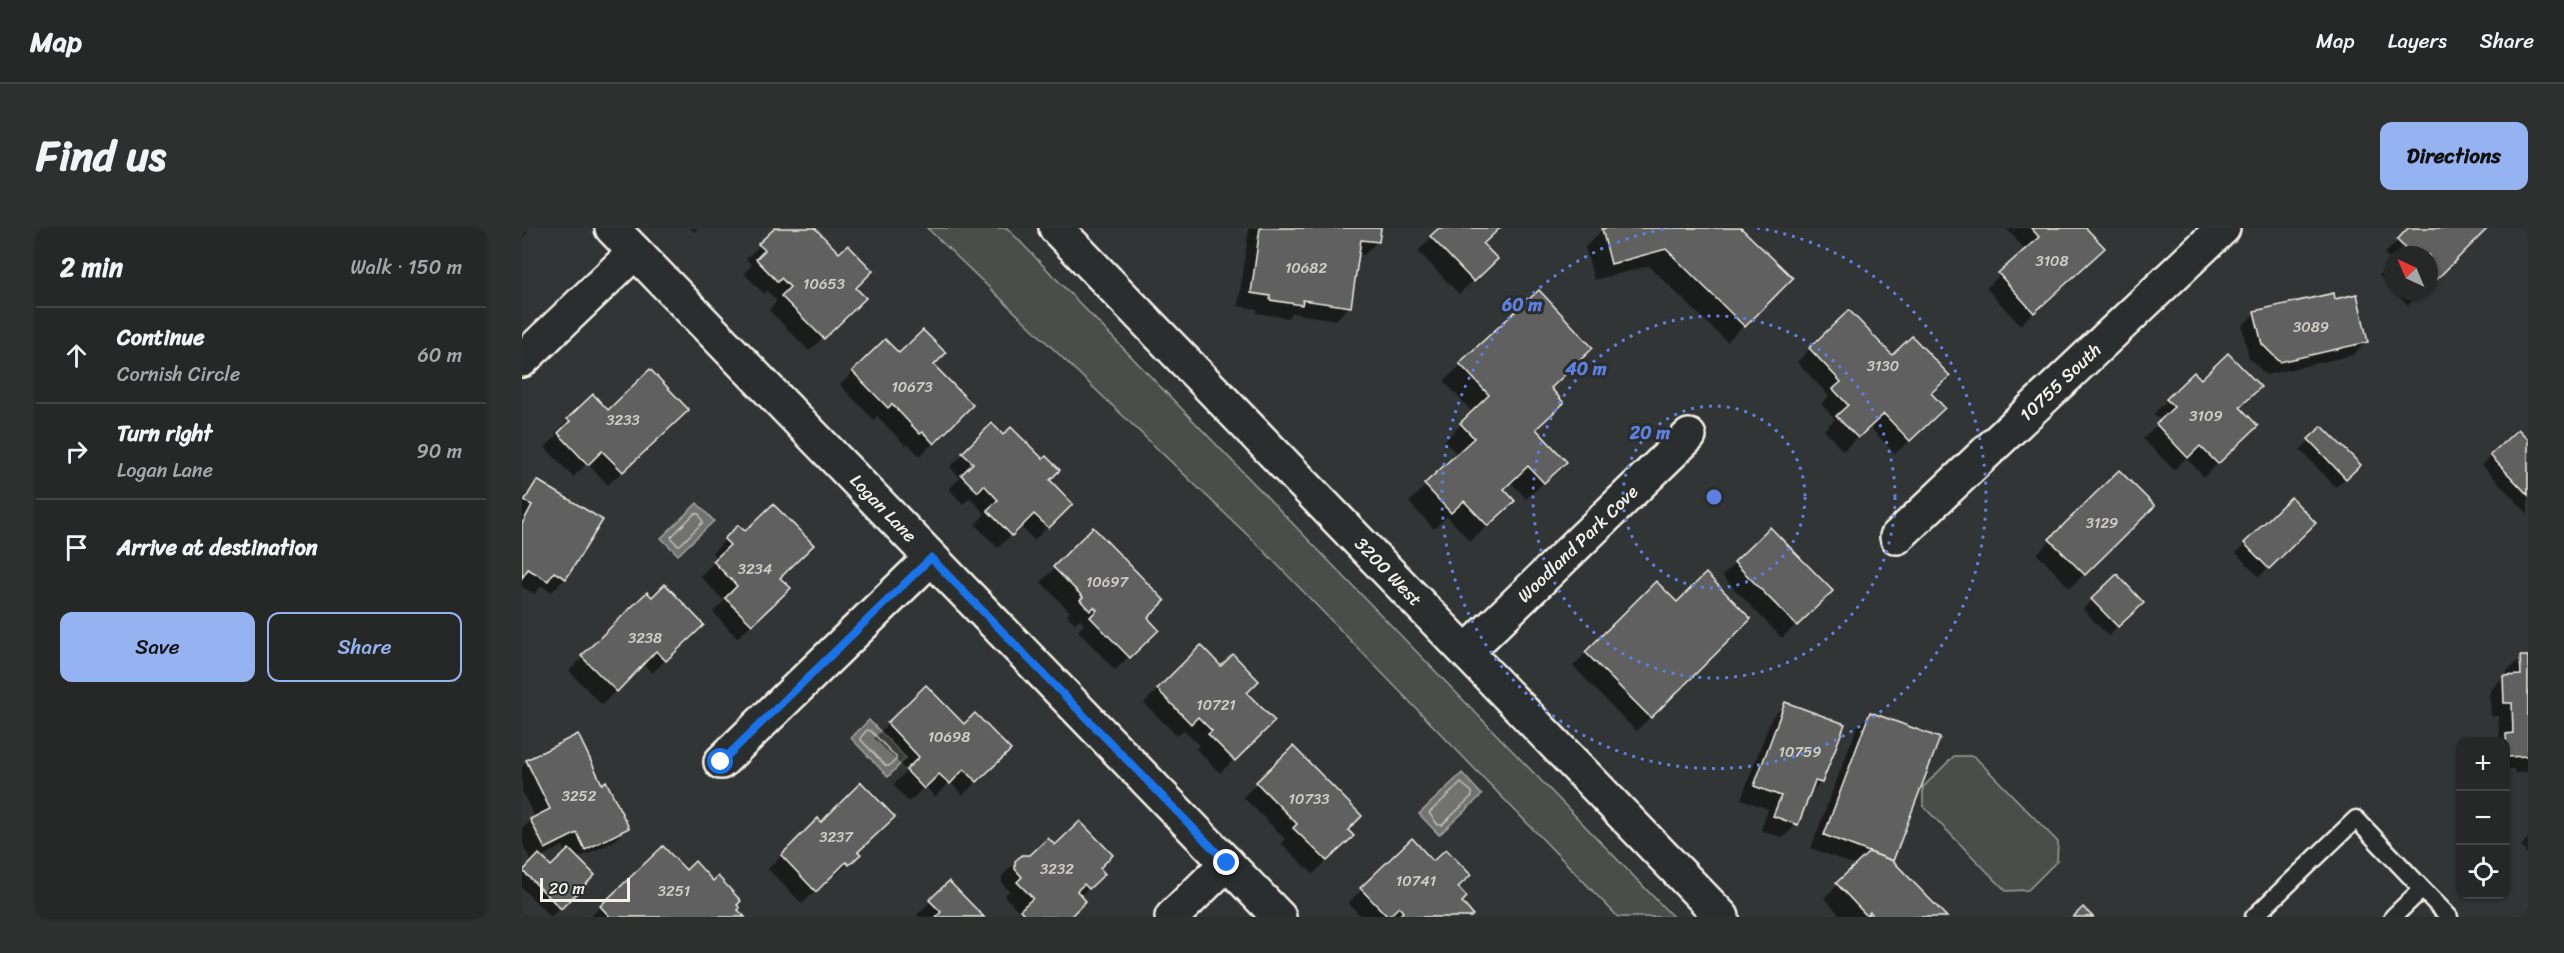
<!DOCTYPE html>
<meta charset="utf-8">
<style>
body{margin:0;font-family:Sriracha,sans-serif;background:#2e3030;color:#f1f3f6}
.controls{position:absolute;right:18px;bottom:18px;display:grid;overflow:hidden;border-radius:12px;box-shadow:0 2px 4px #0004}
.controls button{width:54px;height:54px;display:grid;place-items:center;padding:0;border:0;border-bottom:2px solid #424445;background:#262828;color:#f1f3f6;font:30px sans-serif}
.compass{position:absolute;left:1862px;top:18px;width:54px;height:54px;border-radius:50%;background:#262828;box-shadow:0 2px 4px #0004;rotate:316deg}
.scale{position:absolute;left:18px;bottom:15px;width:90px;box-sizing:border-box;padding-left:6px;border:3px solid #f4f1e8;border-top:0;font-size:16px;line-height:21px;white-space:nowrap;color:#f4f1e8;-webkit-text-stroke:4px #2a2d2e;paint-order:stroke}
.stop{position:absolute;width:18px;height:18px;margin:-14px;border:4px solid #1a73e8;border-radius:50%;background:#fff}
.stop.end{background:#1a73e8;border-color:#fff;box-shadow:0 2px 6px #0008}
.list{margin:0;padding:0;list-style:none}
h2{display:flex;justify-content:space-between;align-items:center;height:78px;margin:0;padding:0 24px;font-size:26px}
h2 small{font-size:20px;font-weight:400;color:#a4a6a8}
.list li{display:grid;grid-template-columns:39px 1fr auto;gap:18px;align-items:center;box-sizing:border-box;height:96px;padding:0 24px;border-top:2px solid #424445}
.list b{display:block;font-size:22px;white-space:nowrap}
.list p{margin:0;font-size:20px;white-space:nowrap;color:#a4a6a8}
.list em{font-size:20px;font-style:normal;color:#a4a6a8}
.actions{display:flex;gap:12px;padding:18px 24px}
.actions a{flex:1;padding:14px 0;border:2px solid #95b2f1;border-radius:12px;text-align:center;font-size:21px;color:#95b2f1}
.actions .main{background:#95b2f1;color:#111}
.icon{flex:none;width:33px;height:33px;fill:none;stroke:currentColor;stroke-width:2;stroke-linecap:round;stroke-linejoin:round}
.map{position:relative;flex:none;width:2006px;height:689px;overflow:hidden;border-radius:12px}
header{display:flex;align-items:center;gap:36px;box-sizing:border-box;height:84px;padding:0 30px;background:#262828;border-bottom:2px solid #424445}
header strong{font-size:28px}
nav{display:flex;gap:33px;margin-inline-start:auto;font-size:21px}
.intro{display:flex;align-items:center;justify-content:space-between;box-sizing:border-box;height:144px;padding:0 36px}
h1{margin:0;font-size:42px}
.button{padding:15px 27px;border-radius:12px;background:#95b2f1;color:#111;font-size:21px;font-weight:700}
main{display:flex;gap:36px;padding:0 36px}
aside{flex:1;background:#262828;border-radius:12px;box-shadow:0 2px 4px #0004}
.map>svg:first-child{display:block}
</style>
<header>
<strong>Map</strong>
<nav><a>Map</a><a>Layers</a><a>Share</a></nav>
</header>
<div class="intro"><h1>Find us</h1><a class="button">Directions</a></div>
<main>
<aside>
<h2>2 min<small>Walk · 150 m</small></h2>
<ul class="list">
<li><svg class="icon" aria-label="ahead" viewBox="0 0 24 24"><path d="M12 20V5M6 11l6-6 6 6"/></svg><div><b>Continue</b><p>Cornish Circle</p></div><em>60 m</em></li>
<li><svg class="icon" aria-label="right" viewBox="0 0 24 24"><path d="M7 20v-9h11M14 6l5 5-5 5"/></svg><div><b>Turn right</b><p>Logan Lane</p></div><em>90 m</em></li>
<li><svg class="icon" aria-label="arrive" viewBox="0 0 24 24"><path d="M6 21V4h12l-3 4 3 4H6"/></svg><div><b>Arrive at destination</b></div></li>
</ul>
<div class="actions"><a class="main">Save</a><a>Share</a></div>
</aside>
<div class="map">
<svg width="2006" height="689" viewBox="0 0 2006 689">
<rect width="100%" height="100%" fill="#323535"/>
<filter id="ink" filterUnits="userSpaceOnUse"><feTurbulence type="fractalNoise" baseFrequency=".0167" numOctaves="2"/><feDisplacementMap in="SourceGraphic" scale="12" xChannelSelector="R" yChannelSelector="G"/><feConvolveMatrix kernelMatrix="1 2 1 2 8 2 1 2 1" color-interpolation-filters="sRGB"/></filter>
<g filter="url(#ink)">
<g fill="#4b4d4c" stroke="#a09f9a" stroke-width="1.5">
<polygon points="405,0 485,0 1151,689 1096,689 740,321"/>
<polygon points="1432,528 1452,528 1536,614 1535,633 1506,662 1484,663 1401,578 1401,559"/>
</g>
<g fill="#727370" stroke="#a6a5a0" stroke-width="1.5">
<polygon points="175,275 192,293 156,327 139,310"/>
<polygon points="347,492 384,530 366,549 329,510"/>
<polygon points="940,545 960,567 917,607 897,586"/>
</g>
<g fill="#0007" fill-rule="evenodd">
<polygon points="0,0 6,5 0,10"/>
<polygon points="168,0 176,0 172,4"/>
<polygon points="255,0 291,0 332,60 342,70 287,123 247,82 255,73 245,63 242,66 222,45 230,37 224,31"/>
<polygon points="727,0 857,0 855,14 842,27 835,26 827,78 814,92 770,85 765,90 735,85 735,81 716,78"/>
<polygon points="919,0 976,0 959,16 974,31 937,66 896,23"/>
<polygon points="1090,0 1217,0 1268,50 1205,114 1127,38 1072,52 1063,19 1080,2"/>
<polygon points="1484,0 1562,0 1567,34 1498,97 1464,60 1504,23"/>
<polygon points="1889,0 1964,0 1907,57 1907,27 1871,27 1871,62 1857,47 1870,34 1862,26"/>
<polygon points="1872,63 1901,63 1886,77"/>
<polygon points="1812,73 1845,113 1831,127 1744,147 1727,130 1720,98 1733,85"/>
<polygon points="363,113 377,127 410,137 449,177 398,228 386,216 384,218 355,188 352,192 318,157"/>
<polygon points="1288,121 1407,166 1408,194 1373,226 1347,198 1321,223 1302,202 1313,191 1299,176 1307,168 1275,134"/>
<polygon points="939,137 1027,161 1012,202 1026,251 1004,271 989,254 980,262 974,290 948,313 925,288 912,301 887,274 936,227 922,213 951,185 922,153"/>
<polygon points="71,168 86,184 151,195 86,257 65,235 51,249 23,219 35,208 33,205"/>
<polygon points="1645,172 1716,179 1721,212 1682,249 1664,230 1652,242 1621,211 1639,193 1632,186"/>
<polygon points="470,197 481,209 521,233 526,252 549,276 512,312 498,298 476,320 453,297 463,286 448,270 441,276 427,261 438,250 428,239"/>
<polygon points="1800,200 1837,237 1814,259 1778,222"/>
<polygon points="1996,203 2006,214 2006,286 1960,237"/>
<polygon points="1597,244 1631,278 1548,360 1515,326"/>
<polygon points="16,254 43,350 30,364 20,358 12,366 0,359 0,270"/>
<polygon points="1769,271 1792,295 1737,349 1714,325"/>
<polygon points="216,299 256,350 253,374 215,410 191,384 202,373 178,348 195,332 190,325"/>
<polygon points="1248,301 1309,363 1260,410 1200,348"/>
<polygon points="571,302 624,390 635,402 593,442 556,403 562,396 557,391 553,395 545,387 548,384 519,354"/>
<polygon points="1595,348 1620,375 1586,408 1561,381"/>
<polygon points="1134,356 1155,376 1227,391 1114,503 1051,438"/>
<polygon points="125,366 130,371 180,397 130,445 120,435 80,477 47,443"/>
<polygon points="679,419 751,493 698,545 674,521 677,517 662,502 655,508 622,475"/>
<polygon points="2006,429 2006,544 1993,545 1992,541 1984,541 1984,514 1978,514 1976,488 1969,488 1968,463 1981,449 1985,449 1985,443 1999,430"/>
<polygon points="404,459 442,498 487,522 441,567 428,554 413,569 403,558 387,574 371,557 385,543 352,510"/>
<polygon points="1264,476 1299,554 1285,568 1274,596 1261,610 1239,602 1246,581 1219,571 1250,489"/>
<polygon points="1349,485 1416,510 1370,633 1423,689 1320,689 1302,670 1335,638 1289,620 1335,499"/>
<polygon points="771,520 830,608 791,646 759,615 763,611 721,569"/>
<path d="M5,533L80,558L105,599L92,613L55,631L71,647L29,689L0,660V646L10,636L0,615V600L13,590L0,564V538ZM41,618L44,625L29,640L18,629Z"/>
<polygon points="295,592 336,626 312,649 309,647 280,676 246,641"/>
<polygon points="2006,610 2006,627 1999,618"/>
<polygon points="890,612 934,660 938,674 949,687 947,689 840,689 826,675"/>
<polygon points="533,619 576,640 581,646 558,668 562,673 546,689 493,689 498,684 482,668 487,663 480,655 480,648 494,634"/>
<polygon points="140,620 164,644 213,677 214,682 221,689 68,689"/>
<polygon points="427,655 460,689 397,689 395,687"/>
</g>
<g fill="none" stroke-linecap="round" stroke-linejoin="round">
<g stroke="#c0bfb8" stroke-width="1.5">
<polygon points="173,285 177,286 181,294 158,317 155,317 149,309"/>
<polygon points="345,502 349,503 374,529 374,532 367,538 364,538 339,512 339,509"/>
<polygon points="939,555 950,564 950,568 920,597 916,597 907,585"/>
</g>
</g>
<g fill="#5f605f" stroke="#f4f1e8" stroke-width="1.5">
<polygon points="253,0 293,0 317,25 326,17 351,43 334,60 344,70 302,111 259,68 268,59 259,50 256,54 234,31 243,22 236,16"/>
<polygon points="738,0 859,0 857,14 839,12 829,79 781,72 780,77 748,72 748,68 729,65"/>
<polygon points="917,0 978,0 961,16 976,31 952,54 908,8"/>
<polygon points="1084,0 1219,0 1271,50 1223,99 1144,21 1089,36 1080,1"/>
<polygon points="1509,0 1564,0 1583,20 1512,85 1476,45 1517,9"/>
<polygon points="1886,0 1966,0 1907,59 1907,27 1875,27 1883,20 1875,12"/>
<polygon points="1017,62 1071,120 1029,160 1042,175 1014,201 1045,234 1022,255 1006,238 982,261 993,273 966,298 942,273 929,285 902,256 952,210 938,195 967,167 937,135"/>
<polygon points="1812,65 1813,71 1835,66 1846,114 1758,134 1740,116 1732,83"/>
<polygon points="1327,82 1370,127 1390,108 1428,148 1409,165 1423,180 1388,213 1362,186 1336,210 1314,188 1326,177 1311,161 1319,154 1287,120"/>
<polygon points="401,102 424,125 412,137 451,177 412,216 401,204 398,206 370,176 366,180 330,143 363,111 377,125"/>
<polygon points="1706,125 1739,159 1718,179 1736,198 1696,236 1678,218 1666,230 1634,196 1652,179 1644,171 1672,144 1679,151"/>
<polygon points="128,141 167,182 101,244 80,223 66,237 36,205 48,193 45,191 71,166 86,182"/>
<polygon points="470,195 481,207 489,199 521,231 524,228 538,242 528,252 551,276 527,300 512,286 490,308 465,282 476,272 462,257 456,264 439,247 451,235 440,225"/>
<polygon points="1800,198 1839,237 1824,251 1786,211"/>
<polygon points="1996,201 2006,211 2006,267 1968,227"/>
<polygon points="1597,242 1633,278 1563,347 1527,311"/>
<polygon points="15,252 81,292 44,351 32,344 26,353 6,341 0,350 0,296 10,277 2,273"/>
<polygon points="1769,269 1794,295 1747,341 1722,315"/>
<polygon points="251,276 292,317 258,350 269,360 230,397 203,370 215,358 191,333 208,317 202,311 216,297 223,303"/>
<polygon points="571,299 643,373 626,390 637,402 608,430 568,389 575,382 572,379 568,383 558,372 561,369 531,339"/>
<polygon points="1248,299 1311,363 1275,398 1212,334"/>
<polygon points="1184,345 1229,391 1129,490 1063,424 1134,353 1155,374"/>
<polygon points="1595,346 1622,375 1596,399 1569,371"/>
<polygon points="143,356 182,397 144,433 134,423 95,464 59,428 125,364 130,369"/>
<polygon points="679,417 699,438 711,426 737,453 725,465 753,493 713,533 686,506 690,503 676,489 669,496 635,461"/>
<polygon points="1998,428 2006,428 2006,532 2006,528 1985,529 1984,506 1991,505 1990,475 1982,475 1981,448 1999,447"/>
<polygon points="404,457 442,496 453,485 489,522 455,554 442,541 428,556 417,546 402,561 384,542 397,529 365,495"/>
<polygon points="1263,474 1323,496 1300,555 1293,553 1276,597 1251,588 1259,568 1232,558"/>
<polygon points="1348,484 1418,510 1371,633 1302,607"/>
<polygon points="56,506 80,556 84,553 107,600 63,622 55,605 23,621 8,591 28,581 4,532"/>
<polygon points="771,518 840,588 826,602 832,608 805,633 771,600 775,596 734,554"/>
<polygon points="339,554 373,589 336,624 339,626 327,637 324,634 294,664 259,627 296,590 299,594"/>
<polygon points="558,593 591,627 578,640 583,646 567,661 562,656 555,663 564,673 548,689 505,689 498,682 511,670 495,654 500,649 493,641 493,633 500,627 508,627 526,610 533,617"/>
<polygon points="890,610 911,633 924,621 949,647 936,659 945,669 940,674 951,687 949,689 876,689 881,684 877,679 866,689 838,660"/>
<polygon points="141,618 164,642 173,633 191,653 196,648 219,673 215,677 218,680 216,682 223,689 88,689 78,678"/>
<polygon points="47,621 73,647 39,681 1,643 17,626 29,638"/>
<polygon points="1347,624 1371,633 1425,689 1346,689 1350,686 1348,684 1345,688 1314,655"/>
<polygon points="427,653 462,689 414,689 419,684 407,672"/>
<polygon points="1561,679 1571,689 1551,689"/>
</g>
<g fill="none" stroke-linecap="round" stroke-linejoin="round">
<defs>
<g id="lane">
<polyline points="1732,689 1834,591 1927,689"/>
<polyline points="1871,689 1900,661"/>
</g>
<g id="street">
<path id="s1" d="M90,0L757,689"/>
<polyline points="0,132 113,24"/>
<path id="s2" d="M1375,309L1701,0"/>
<path id="s3" d="M945,423L1167,208"/>
<polyline points="199,534 409,330"/>
<polyline points="650,689 705,635"/>
</g>
<g id="secondary">
<path id="s4" d="M534,0L1200,689"/>
</g>
</defs>
<use href="#lane" stroke="#f4f1e8" stroke-width="21"/>
<use href="#street" stroke="#f4f1e8" stroke-width="38"/>
<use href="#secondary" stroke="#f4f1e8" stroke-width="38"/>
<use href="#lane" stroke="#2a2d2e" stroke-width="16"/>
<use href="#street" stroke="#2a2d2e" stroke-width="33"/>
<use href="#secondary" stroke="#2a2d2e" stroke-width="33"/>
</g>
</g>
<g fill="none" stroke-linecap="round" stroke-linejoin="round" filter="url(#ink)">
<polyline stroke="#1a73e8" stroke-width="8" points="199,534 409,330 705,635"/>
</g>
<g fill="none" stroke="#5e7fdd" stroke-width="3" stroke-dasharray="3 6">
<circle cx="1192" cy="269" r="91"/>
<circle cx="1192" cy="269" r="181"/>
<path d="M1235 0A272 272 0 1 1 1149 0"/>
</g>
<g text-anchor="middle" dominant-baseline="central" stroke-width="6" stroke-linejoin="round" paint-order="stroke">
<g font-size="15" fill="#cfcdc6">
<text x="1530" y="33">3108</text>
<text x="784" y="40">10682</text>
<text x="302" y="56">10653</text>
<text x="1789" y="99">3089</text>
<text x="1361" y="138">3130</text>
<text x="390" y="159">10673</text>
<text x="1684" y="188">3109</text>
<text x="101" y="192">3233</text>
<text x="1580" y="295">3129</text>
<text x="233" y="341">3234</text>
<text x="585" y="354">10697</text>
<text x="123" y="410">3238</text>
<text x="694" y="477">10721</text>
<text x="427" y="509">10698</text>
<text x="1278" y="524">10759</text>
<text x="57" y="568">3252</text>
<text x="787" y="571">10733</text>
<text x="314" y="609">3237</text>
<text x="535" y="641">3232</text>
<text x="894" y="653">10741</text>
<text x="152" y="663">3251</text>
</g>
<g font-size="18" fill="#f4f1e8" stroke="#2a2d2e">
<text stroke="none"><textPath href="#s2" startOffset="225">10755 South</textPath></text>
<text stroke="none"><textPath href="#s1" startOffset="390">Logan Lane</textPath></text>
<text stroke="none"><textPath href="#s3" startOffset="154">Woodland Park Cove</textPath></text>
<text stroke="none"><textPath href="#s4" startOffset="478">3200 West</textPath></text>
</g>
</g>
<circle cx="1192" cy="269" r="9" fill="#5e7fdd" stroke="#2a2d2e" stroke-width="3"/>
<g font-size="18" text-anchor="middle" font-weight="bold" fill="#5e7fdd" stroke="#2a2d2e" stroke-width="6" stroke-linejoin="round" paint-order="stroke">
<text x="1000" y="83">60 m</text>
<text x="1064" y="147">40 m</text>
<text x="1128" y="211">20 m</text>
</g>
</svg>
<div class="controls">
<button>+</button>
<button>−</button>
<button><svg class="icon" aria-label="locate" viewBox="0 0 24 24"><circle cx="12" cy="12" r="6"/><path d="M12 2v4M12 18v4M2 12h4M18 12h4"/></svg></button>
</div>
<svg class="compass" viewBox="-18 -18 36 36"><path d="M0-13l5 13h-10z" fill="#e53935"/><path d="M0 13l5-13h-10z" fill="#a4a6a8"/></svg>
<div class="scale">20 m</div>
<div class="stop" style="left:199px;top:534px"></div>
<div class="stop end" style="left:705px;top:635px"></div>
</div>
</main>
